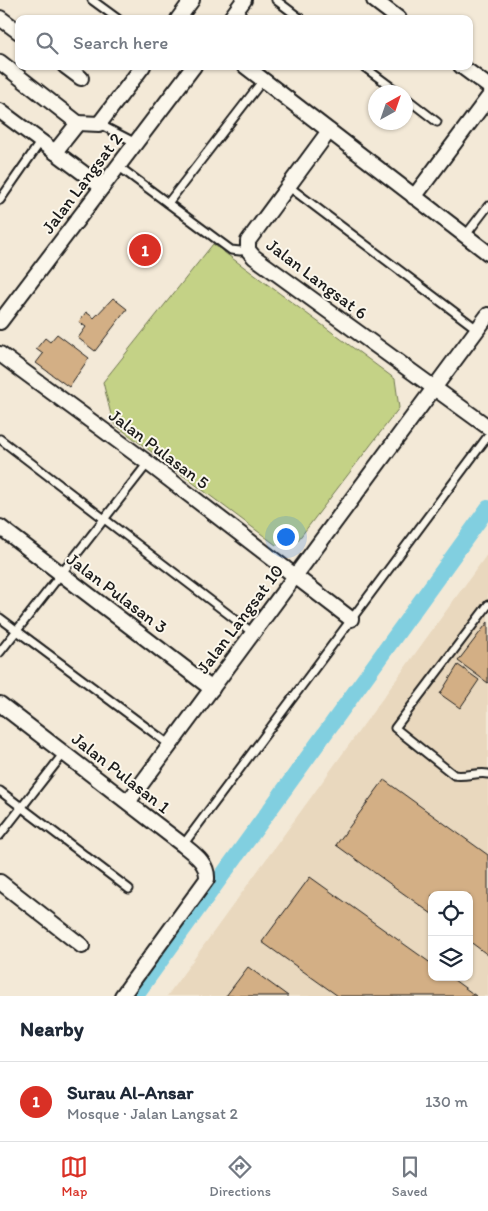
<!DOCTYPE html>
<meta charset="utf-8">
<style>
body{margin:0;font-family:Itim,sans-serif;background:#f2f2f3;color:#1f2937}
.controls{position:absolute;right:15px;bottom:15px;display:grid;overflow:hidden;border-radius:10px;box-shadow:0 1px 4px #0004}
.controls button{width:45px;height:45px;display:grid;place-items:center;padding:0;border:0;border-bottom:1px solid #e0e1e3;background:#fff;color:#1f2937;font:25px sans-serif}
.compass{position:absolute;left:368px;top:85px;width:45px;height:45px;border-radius:50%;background:#fff;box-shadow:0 1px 4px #0004;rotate:40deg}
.you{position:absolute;left:285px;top:536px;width:18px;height:18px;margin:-12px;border:4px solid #fff;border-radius:50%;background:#1a73e8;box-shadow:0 0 0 8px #1a73e833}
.badge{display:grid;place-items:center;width:32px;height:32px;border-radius:50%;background:#d93025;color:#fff;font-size:16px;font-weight:700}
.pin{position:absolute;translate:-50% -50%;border:2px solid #fff;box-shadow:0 1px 5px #0006}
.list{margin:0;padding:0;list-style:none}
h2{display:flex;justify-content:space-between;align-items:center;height:65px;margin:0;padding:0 20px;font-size:21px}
h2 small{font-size:16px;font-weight:400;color:#747a83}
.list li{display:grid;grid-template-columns:32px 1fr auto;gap:15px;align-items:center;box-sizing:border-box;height:80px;padding:0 20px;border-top:1px solid #e0e1e3}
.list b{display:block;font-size:19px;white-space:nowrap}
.list p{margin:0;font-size:16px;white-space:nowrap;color:#747a83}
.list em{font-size:16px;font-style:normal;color:#747a83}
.icon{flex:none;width:28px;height:28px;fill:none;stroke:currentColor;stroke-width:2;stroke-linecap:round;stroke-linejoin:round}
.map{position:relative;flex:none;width:488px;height:996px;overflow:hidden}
.search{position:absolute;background:#fff;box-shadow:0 1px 4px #0004;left:15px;right:15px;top:15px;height:55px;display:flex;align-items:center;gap:12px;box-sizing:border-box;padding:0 18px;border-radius:10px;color:#747a83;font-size:19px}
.sheet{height:145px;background:#fff}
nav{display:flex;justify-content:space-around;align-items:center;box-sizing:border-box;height:70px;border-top:1px solid #e0e1e3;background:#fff;font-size:14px;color:#747a83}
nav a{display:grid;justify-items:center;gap:2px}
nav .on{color:#d93025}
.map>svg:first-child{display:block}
</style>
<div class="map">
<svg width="488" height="996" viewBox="0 0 488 996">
<rect width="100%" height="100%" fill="#f3e9d7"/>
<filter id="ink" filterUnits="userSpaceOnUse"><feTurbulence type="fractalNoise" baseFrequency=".02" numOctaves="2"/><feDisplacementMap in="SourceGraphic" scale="10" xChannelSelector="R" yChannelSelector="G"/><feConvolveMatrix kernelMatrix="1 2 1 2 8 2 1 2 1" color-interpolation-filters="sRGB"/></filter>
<g filter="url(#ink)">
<path fill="#e9d8be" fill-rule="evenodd" d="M488,553V996H167ZM432,895H469V977H432Z"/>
<polygon fill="#c4d286" stroke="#707751" points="213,244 395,379 399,408 298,540 276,545 113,423 103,382"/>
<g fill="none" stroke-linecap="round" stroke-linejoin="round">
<polyline stroke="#81cfe0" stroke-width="16" points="135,996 488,508"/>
</g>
<g fill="#d3af85" stroke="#1c1c1c">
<polygon points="113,298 127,309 95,351 78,338 86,327 79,322 86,312 94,318"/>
<polygon points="57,334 89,358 69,387 36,363 43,354 36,349 45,338 50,342"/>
<polygon points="488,622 488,683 458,661"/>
<polygon points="458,665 479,680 460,708 440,694"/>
<polygon points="384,780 488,855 488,955 469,941 469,895 432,895 432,914 336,845"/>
<polygon points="310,877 432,964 432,977 450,977 476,996 338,996 262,942"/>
<polygon points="248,967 288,996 226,996"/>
</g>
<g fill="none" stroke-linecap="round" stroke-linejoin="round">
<defs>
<g id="service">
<polyline points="92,0 118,19"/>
<polyline points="276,0 301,19"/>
<polyline points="363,66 398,92"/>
<polyline points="406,98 437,122"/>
<polyline points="99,124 136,143"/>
<polyline points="118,166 231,250 240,251 248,250"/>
<polyline points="288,186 477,329"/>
<polyline points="0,200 41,141"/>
<polyline points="168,203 263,80"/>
<polyline points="465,236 488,206"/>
<polyline points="0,439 253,633"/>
<path d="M488,605L395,728L454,775C466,777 477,772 488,774"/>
<polyline points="0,618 170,745"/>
<polyline points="0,652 148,463"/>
<polyline points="0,791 129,889"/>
<polyline points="0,835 64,753"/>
<polyline points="183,845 488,436"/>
</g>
<g id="minor">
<polyline points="374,0 399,19"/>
<polyline points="0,18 19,32"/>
<polyline points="178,19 192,0"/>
<polyline points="230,19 244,0"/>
<polyline points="0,62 78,123 99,124 143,66"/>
<polyline points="65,66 81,78"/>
<polyline points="245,66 488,253"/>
<polyline points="461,66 488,86"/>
<polyline points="0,111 102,187"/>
<polyline points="329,131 248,241 248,250 254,257 488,427"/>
<polyline points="55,152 78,123"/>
<polyline points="414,197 488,98"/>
<polyline points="0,322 194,66"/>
<polyline points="0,354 148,463 351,619"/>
<polyline points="0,527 212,689"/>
<path d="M0,704L183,845C194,854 208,863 207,879L122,996"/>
<polyline points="128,802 488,315"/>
<polyline points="0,882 82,946"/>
</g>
</defs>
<use href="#service" stroke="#1c1c1c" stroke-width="11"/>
<use href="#minor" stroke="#1c1c1c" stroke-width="18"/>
<use href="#service" stroke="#fbf7ec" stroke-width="7"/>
<use href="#minor" stroke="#fbf7ec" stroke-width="14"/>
</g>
</g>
<g text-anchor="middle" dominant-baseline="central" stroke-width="4" stroke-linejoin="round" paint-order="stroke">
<g font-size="18" fill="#1c1c1c" stroke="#fbf7ec">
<text transform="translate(82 183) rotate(-53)">Jalan Langsat 2</text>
<text transform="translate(317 279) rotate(37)">Jalan Langsat 6</text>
<text transform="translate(159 449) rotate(37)">Jalan Pulasan 5</text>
<text transform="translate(117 593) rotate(37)">Jalan Pulasan 3</text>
<text transform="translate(240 619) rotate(-53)">Jalan Langsat 10</text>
<text transform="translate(121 773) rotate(38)">Jalan Pulasan 1</text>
</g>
</g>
</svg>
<div class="controls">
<button><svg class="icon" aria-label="locate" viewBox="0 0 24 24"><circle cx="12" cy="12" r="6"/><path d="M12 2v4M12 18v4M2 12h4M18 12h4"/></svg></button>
<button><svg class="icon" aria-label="layers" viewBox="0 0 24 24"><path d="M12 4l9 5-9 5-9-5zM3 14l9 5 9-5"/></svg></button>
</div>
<svg class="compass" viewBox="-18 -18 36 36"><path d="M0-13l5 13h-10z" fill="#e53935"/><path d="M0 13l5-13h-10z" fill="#747a83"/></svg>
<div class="you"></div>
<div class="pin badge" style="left:145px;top:250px">1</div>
<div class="search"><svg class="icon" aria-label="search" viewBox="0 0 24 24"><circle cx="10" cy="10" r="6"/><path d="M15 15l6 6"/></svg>Search here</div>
</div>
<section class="sheet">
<h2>Nearby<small></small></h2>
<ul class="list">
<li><span class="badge">1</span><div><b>Surau Al-Ansar</b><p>Mosque · Jalan Langsat 2</p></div><em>130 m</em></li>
</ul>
</section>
<nav>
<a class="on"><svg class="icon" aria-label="map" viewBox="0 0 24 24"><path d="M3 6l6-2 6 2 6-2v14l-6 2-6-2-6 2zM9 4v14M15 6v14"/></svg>Map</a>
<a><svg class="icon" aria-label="directions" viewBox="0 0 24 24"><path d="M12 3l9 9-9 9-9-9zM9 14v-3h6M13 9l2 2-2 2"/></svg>Directions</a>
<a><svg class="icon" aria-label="saved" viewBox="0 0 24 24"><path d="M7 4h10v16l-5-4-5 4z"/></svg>Saved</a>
</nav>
